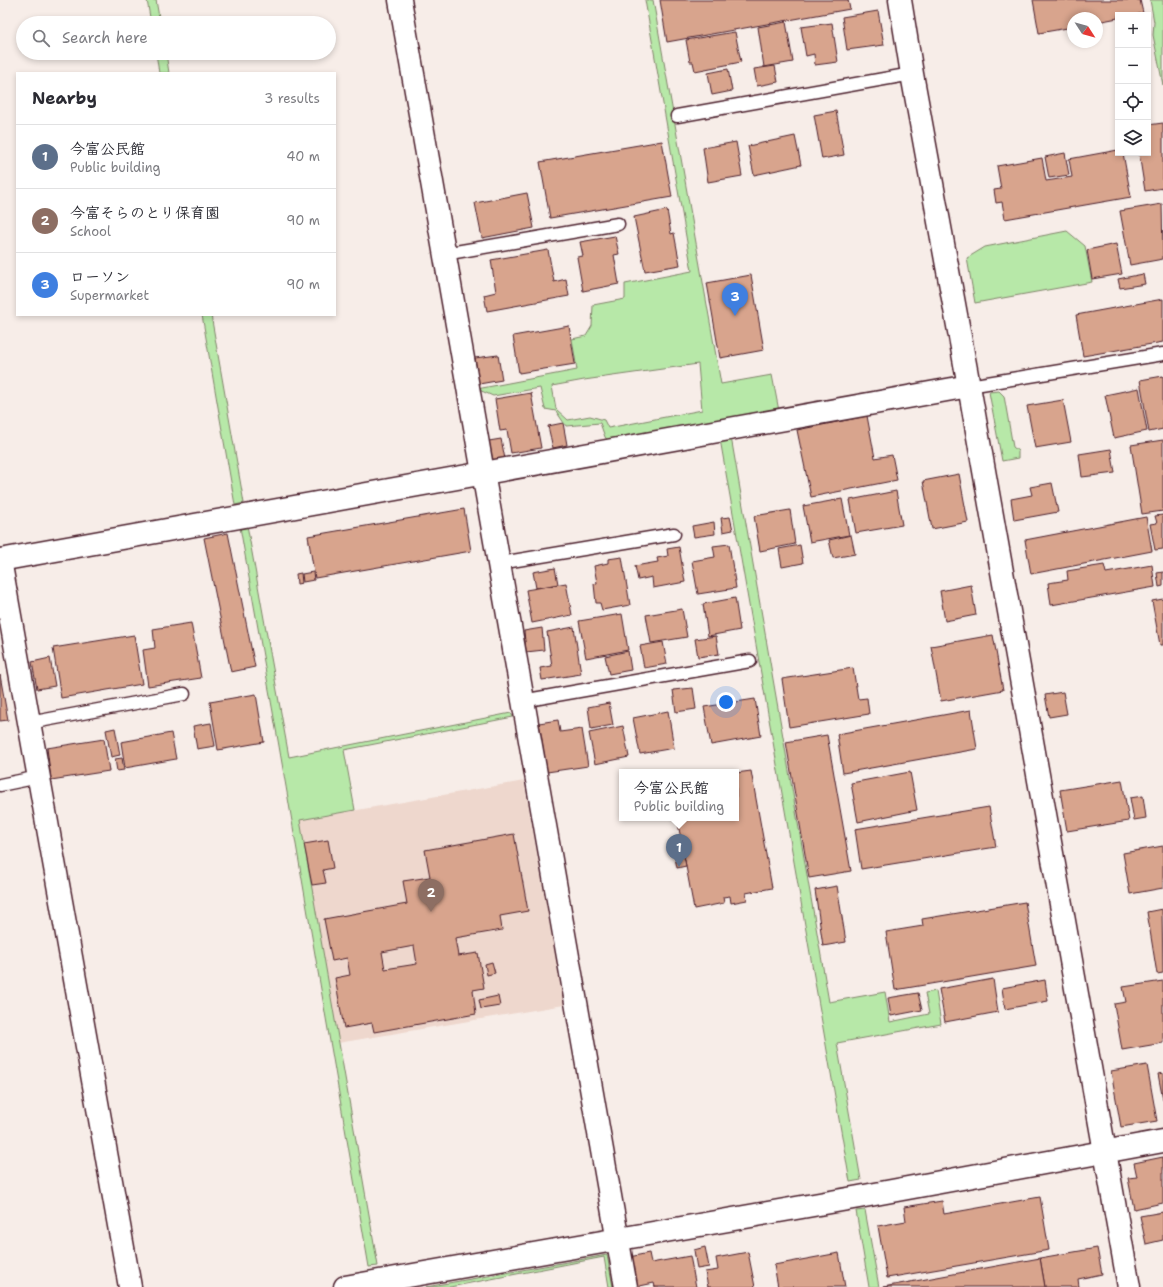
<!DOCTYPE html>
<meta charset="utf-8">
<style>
body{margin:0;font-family:"Shantell Sans","Klee One",sans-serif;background:#f2f2f3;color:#2b2b33}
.controls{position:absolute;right:12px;top:12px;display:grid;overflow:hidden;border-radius:0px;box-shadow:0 2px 6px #0003}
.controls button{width:36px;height:36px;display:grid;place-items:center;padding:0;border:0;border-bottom:1px solid #e1e1e2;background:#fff;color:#2b2b33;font:20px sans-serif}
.compass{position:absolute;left:1067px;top:12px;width:36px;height:36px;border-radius:50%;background:#fff;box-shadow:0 2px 6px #0003;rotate:126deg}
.you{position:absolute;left:726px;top:702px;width:14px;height:14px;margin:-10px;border:3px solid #fff;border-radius:50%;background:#1a73e8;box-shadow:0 0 0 6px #1a73e833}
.badge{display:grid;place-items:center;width:26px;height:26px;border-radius:50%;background:#1a73e8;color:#fff;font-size:13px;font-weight:700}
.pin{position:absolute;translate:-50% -33px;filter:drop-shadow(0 1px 2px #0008)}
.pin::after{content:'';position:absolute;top:21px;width:14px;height:12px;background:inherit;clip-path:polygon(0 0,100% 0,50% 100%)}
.popup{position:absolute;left:619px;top:769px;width:120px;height:52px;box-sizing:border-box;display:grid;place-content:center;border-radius:0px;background:#fff;filter:drop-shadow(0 1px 3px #0005);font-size:13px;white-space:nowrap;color:#7c7c81}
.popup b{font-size:15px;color:#2b2b33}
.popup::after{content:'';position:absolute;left:50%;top:100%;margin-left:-8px;border:8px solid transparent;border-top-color:#fff}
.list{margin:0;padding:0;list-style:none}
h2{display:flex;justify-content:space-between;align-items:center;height:52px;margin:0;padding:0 16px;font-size:17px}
h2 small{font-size:13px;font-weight:400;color:#7c7c81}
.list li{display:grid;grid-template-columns:26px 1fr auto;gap:12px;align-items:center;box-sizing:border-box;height:64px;padding:0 16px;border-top:1px solid #e1e1e2}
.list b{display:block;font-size:15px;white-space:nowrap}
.list p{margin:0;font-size:13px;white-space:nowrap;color:#7c7c81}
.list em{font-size:13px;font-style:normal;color:#7c7c81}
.icon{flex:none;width:22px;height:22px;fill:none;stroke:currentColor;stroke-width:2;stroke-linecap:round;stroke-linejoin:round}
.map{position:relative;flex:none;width:1163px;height:1287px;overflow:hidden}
.search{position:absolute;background:#fff;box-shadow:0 2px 6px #0003;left:16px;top:16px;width:320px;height:44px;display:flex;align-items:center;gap:10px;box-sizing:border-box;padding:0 14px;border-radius:22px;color:#7c7c81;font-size:15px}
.panel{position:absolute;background:#fff;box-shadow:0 2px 6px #0003;left:16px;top:72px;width:320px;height:244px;border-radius:0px}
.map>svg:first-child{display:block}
</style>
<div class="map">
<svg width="1163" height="1287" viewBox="0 0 1163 1287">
<rect width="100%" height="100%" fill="#f7ede8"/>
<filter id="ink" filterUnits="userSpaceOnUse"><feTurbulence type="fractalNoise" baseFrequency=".025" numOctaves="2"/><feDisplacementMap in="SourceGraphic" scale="8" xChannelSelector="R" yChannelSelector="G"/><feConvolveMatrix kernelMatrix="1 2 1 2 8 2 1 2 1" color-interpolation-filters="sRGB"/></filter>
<g filter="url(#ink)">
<polygon fill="#eed7cd" points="524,781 564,1005 338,1043 300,820"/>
<g fill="#b7e8a8" stroke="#80846a" fill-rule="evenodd">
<polygon points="147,0 156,0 160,23 151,23"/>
<path d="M645,0H653L721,384L772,375L779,411L608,441L605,437L600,423L566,426L556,411L545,409L540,388L493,396L477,389L577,370L572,339L586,336L592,326L593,305L625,299V284L692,271ZM698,364L702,410L608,428L604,420L590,416L568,420L556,409L552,386L584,380Z"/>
<polygon points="1150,0 1163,0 1163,85 1153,35 1154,22"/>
<polygon points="156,53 166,53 169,73 159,73"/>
<polygon points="1067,231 1085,246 1092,282 975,303 967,258 985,247"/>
<polygon points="202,315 211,315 244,503 235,505"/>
<polygon points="999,391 1004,396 1013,447 1018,451 1018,458 1002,461 989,392"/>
<polygon points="731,437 829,1002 885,992 890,1022 929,1014 925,993 936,991 941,1024 837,1043 861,1180 850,1182 720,439"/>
<polygon points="247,525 289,757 511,713 513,717 344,750 355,810 300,820 378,1266 369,1267 279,746 240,527"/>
<polygon points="865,1210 879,1287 869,1287 856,1211"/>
<polygon points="607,1255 613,1287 609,1287 604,1257 450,1287 426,1287"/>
</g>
<g fill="#d8a48d" stroke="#4a1f2b" fill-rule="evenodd">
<polygon points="660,0 848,0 850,9 667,42"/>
<polygon points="1033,0 1140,0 1143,13 1135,15 1118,15 1118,18 1097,22 1097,18 1073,18 1073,27 1039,33"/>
<polygon points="878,11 884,45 847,50 842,17"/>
<polygon points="786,22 793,62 764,67 758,27"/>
<polygon points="832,23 838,62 815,65 814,54 806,56 801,27"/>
<polygon points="735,32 741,62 695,71 693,62 690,62 686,40"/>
<polygon points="775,66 778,82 757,86 754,69"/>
<polygon points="728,69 732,91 712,95 708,73"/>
<polygon points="836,111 844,155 822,159 814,115"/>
<polygon points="1163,123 1163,188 1145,191 1139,153 1148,153 1148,125"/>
<polygon points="795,136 801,165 754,175 748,146"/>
<polygon points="662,141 672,197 550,218 540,162"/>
<polygon points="736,142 742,176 708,182 703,148"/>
<polygon points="1118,150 1118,153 1123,153 1131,197 1005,219 1002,202 996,203 994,190 1001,189 997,166 1042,158 1046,181 1072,177 1069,159"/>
<polygon points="1065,153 1069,175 1049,178 1045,157"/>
<polygon points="527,193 534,228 482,238 475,203"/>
<polygon points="1162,204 1163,259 1130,265 1120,211"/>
<polygon points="667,210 671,234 674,233 680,265 645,271 634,217"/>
<polygon points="615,236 619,254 614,255 619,284 583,291 577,257 583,256 580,242"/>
<polygon points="1116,244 1122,274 1092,279 1087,250"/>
<polygon points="548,250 554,282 566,279 569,296 487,311 484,295 496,292 491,260"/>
<polygon points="1143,274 1145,284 1120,288 1118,279"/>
<polygon points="751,275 764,350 720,358 707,283"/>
<polygon points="1163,299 1163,342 1083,356 1076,315"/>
<polygon points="569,326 575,364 519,373 513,336"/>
<polygon points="498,355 502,380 479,384 475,358"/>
<polygon points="1163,376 1163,429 1149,432 1140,380"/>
<polygon points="1139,388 1147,431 1114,438 1105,395"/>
<polygon points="531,393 541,448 511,453 507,430 500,431 495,399"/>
<polygon points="1063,400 1071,442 1035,448 1027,406"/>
<polygon points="867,416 875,458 892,455 897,480 811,497 797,430"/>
<polygon points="563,423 567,445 553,448 548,426"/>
<polygon points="501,439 505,459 493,462 489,441"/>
<polygon points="1163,440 1163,511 1142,514 1131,445"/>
<polygon points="1111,449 1115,473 1082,477 1079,454"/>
<polygon points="959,474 968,522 932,529 923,481"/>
<polygon points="1052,483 1058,512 1014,520 1011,499 1032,495 1030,487"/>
<polygon points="896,491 902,525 856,533 850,500"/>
<polygon points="842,499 849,535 810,542 803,506"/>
<polygon points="464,509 471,551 315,578 308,536"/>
<polygon points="790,510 795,544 760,551 754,516"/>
<polygon points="1163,515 1163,549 1155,550 1150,524 1157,523 1155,516"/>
<polygon points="730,517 733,530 723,532 721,518"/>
<polygon points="1146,517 1152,551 1031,574 1025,540"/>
<polygon points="714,522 715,534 694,537 692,526"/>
<polygon points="228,533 255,667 231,672 204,538"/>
<polygon points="851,535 855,554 833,558 829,540"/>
<polygon points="729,544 736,588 698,594 692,561 715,557 713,546"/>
<polygon points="800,545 803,563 782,567 779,549"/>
<polygon points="679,547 685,582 653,588 652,577 638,580 635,566 658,562 657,558 668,556 667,549"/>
<polygon points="622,557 630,605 602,610 600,603 596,603 594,584 597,583 594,566 608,563 608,559"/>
<polygon points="1104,565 1106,573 1152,565 1155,587 1051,605 1048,583 1068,580 1067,571"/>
<polygon points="555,568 558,584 536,588 533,572"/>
<polygon points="313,572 314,580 303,582 302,574"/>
<polygon points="1163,572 1163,586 1159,587 1157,573"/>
<polygon points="301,573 302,583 297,584 296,574"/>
<polygon points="566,583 572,615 532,623 526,590"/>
<polygon points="971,585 976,615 945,621 940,591"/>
<polygon points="735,598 740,630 708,636 703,604"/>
<polygon points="1163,599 1163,645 1160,645 1152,601"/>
<polygon points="682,609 687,637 651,643 646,615"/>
<polygon points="622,614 628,650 586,658 579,621"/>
<polygon points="191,623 201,678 148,686 143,650 155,648 153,629"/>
<polygon points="574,627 581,674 542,680 540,668 552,666 547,632"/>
<polygon points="542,628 544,650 526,652 524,631"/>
<polygon points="134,635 142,684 61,698 53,648"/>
<polygon points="993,635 1003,690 941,701 931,646"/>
<polygon points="716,636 719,654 698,657 695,639"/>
<polygon points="663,642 667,664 644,668 640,646"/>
<polygon points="628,651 631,670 609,674 605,656"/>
<polygon points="50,658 55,686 37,689 32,662"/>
<polygon points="853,668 858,699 867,698 869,714 789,727 782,679"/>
<polygon points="0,675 8,720 0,721"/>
<polygon points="693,688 696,709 676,712 673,690"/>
<polygon points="1063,692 1067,714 1049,717 1045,695"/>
<polygon points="256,694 264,742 218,750 210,702"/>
<polygon points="755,699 761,736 711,745 704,707"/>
<polygon points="609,703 613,725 591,729 588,707"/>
<polygon points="971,710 977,749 843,773 837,734"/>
<polygon points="668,711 674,748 640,754 633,718"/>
<polygon points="558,720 560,732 582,729 588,766 547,772 539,723"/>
<polygon points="211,723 215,746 197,749 193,726"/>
<polygon points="623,726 629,757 595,764 589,733"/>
<polygon points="115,728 120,755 111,757 106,730"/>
<polygon points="171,733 176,759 125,768 121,742"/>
<polygon points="827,735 851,871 809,878 786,742"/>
<polygon points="104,739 109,771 51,780 47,748"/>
<polygon points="122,758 124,770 117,771 115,759"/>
<polygon points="751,771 772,888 746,893 747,900 731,903 730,896 723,897 724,903 694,909 677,818 736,818 736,773"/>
<polygon points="910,772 917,810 858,822 851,783"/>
<polygon points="1122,780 1129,821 1067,831 1060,790"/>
<polygon points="1143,796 1146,818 1134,820 1130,798"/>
<polygon points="989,807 996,847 861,869 855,829"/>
<path d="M514,834L528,911L500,916L502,930L455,938L458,956L478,953L484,988L473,990L476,1014L374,1032L372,1023L344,1028L335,978L350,975L347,958L332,961L324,919L407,904L403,881L430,877L425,850ZM414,946L417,964L385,969L382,952Z"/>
<polygon points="328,840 333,868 323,870 326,883 312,885 304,844"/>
<polygon points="1163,846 1163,888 1130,894 1123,853"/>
<polygon points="683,851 686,866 677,868 674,852"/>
<polygon points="837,886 846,942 823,946 815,890"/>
<polygon points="1025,902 1036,966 895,990 886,932 923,926 922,919"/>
<polygon points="1162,909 1163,973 1157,974 1147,912"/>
<polygon points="492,962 495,973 487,975 485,964"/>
<polygon points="993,979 998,1012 945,1022 939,989"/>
<polygon points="1045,980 1048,1001 1005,1009 1002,988"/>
<polygon points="1163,981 1163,1043 1122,1050 1114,1004 1126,1002 1123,987"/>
<polygon points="918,993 922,1010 891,1016 888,998"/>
<polygon points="498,996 500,1006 481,1009 479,1000"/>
<polygon points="1147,1065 1157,1121 1121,1127 1111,1071"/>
<polygon points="1163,1073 1163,1100 1158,1074"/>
<polygon points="1163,1157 1163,1203 1134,1209 1128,1178 1137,1177 1134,1163"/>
<polygon points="1040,1197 1049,1250 887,1278 878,1226 906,1221 904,1207 942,1201 944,1214"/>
<polygon points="1163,1212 1163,1240 1146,1244 1140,1216"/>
<polygon points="705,1247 709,1267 697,1269 694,1250"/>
<polygon points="1097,1248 1102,1274 1078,1279 1079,1287 1045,1287 1040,1258"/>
<polygon points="748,1252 755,1287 708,1287 705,1272 718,1270 716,1258"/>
<polygon points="649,1253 651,1263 690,1256 696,1287 655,1287 654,1283 635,1287 629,1257"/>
<polygon points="839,1253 845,1287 778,1287 774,1265"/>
<polygon points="1040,1258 1045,1287 883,1287"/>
</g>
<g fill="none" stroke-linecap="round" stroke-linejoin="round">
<defs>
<g id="service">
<polyline points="677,116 912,74"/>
<polyline points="444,254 618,224"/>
<polyline points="969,386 1163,354"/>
<polyline points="500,563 674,534"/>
<polyline points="522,701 750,661"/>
<polyline points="29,723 184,694"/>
<polyline points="0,785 39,777"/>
</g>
<g id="minor">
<polyline points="400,0 626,1287"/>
<polyline points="0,560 969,386"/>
<polyline points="0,560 130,1287"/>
<polyline points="345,1287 859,1197 1163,1141"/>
</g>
<polyline id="tertiary" points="900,0 912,74 969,386 1129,1287"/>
</defs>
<use href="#service" stroke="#4a1f2b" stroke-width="15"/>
<use href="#minor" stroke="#4a1f2b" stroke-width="25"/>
<use href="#tertiary" stroke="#4a1f2b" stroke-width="25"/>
<use href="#service" stroke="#fff" stroke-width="12"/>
<use href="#minor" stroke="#fff" stroke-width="22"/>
<use href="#tertiary" stroke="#fff" stroke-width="22"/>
</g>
</g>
</svg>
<div class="controls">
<button>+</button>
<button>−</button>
<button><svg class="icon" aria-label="locate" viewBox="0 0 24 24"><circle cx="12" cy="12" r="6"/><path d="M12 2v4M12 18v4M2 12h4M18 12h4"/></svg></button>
<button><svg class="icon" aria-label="layers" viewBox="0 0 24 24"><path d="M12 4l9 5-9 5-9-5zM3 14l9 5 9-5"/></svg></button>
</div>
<svg class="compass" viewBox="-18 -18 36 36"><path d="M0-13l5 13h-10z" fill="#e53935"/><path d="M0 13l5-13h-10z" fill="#7c7c81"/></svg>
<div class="you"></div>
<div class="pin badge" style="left:679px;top:867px;background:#5c6f8a">1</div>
<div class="popup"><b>今富公民館</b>Public building</div>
<div class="pin badge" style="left:431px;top:912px;background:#8d6e63">2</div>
<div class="pin badge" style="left:735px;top:316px;background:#3f7fe0">3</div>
<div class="search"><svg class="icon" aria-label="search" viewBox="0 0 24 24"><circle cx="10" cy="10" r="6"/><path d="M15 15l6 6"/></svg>Search here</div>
<section class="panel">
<h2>Nearby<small>3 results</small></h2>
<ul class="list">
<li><span class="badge" style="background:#5c6f8a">1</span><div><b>今富公民館</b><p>Public building</p></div><em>40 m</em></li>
<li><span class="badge" style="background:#8d6e63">2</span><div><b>今富そらのとり保育園</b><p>School</p></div><em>90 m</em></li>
<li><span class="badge" style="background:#3f7fe0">3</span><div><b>ローソン</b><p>Supermarket</p></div><em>90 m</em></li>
</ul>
</section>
</div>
